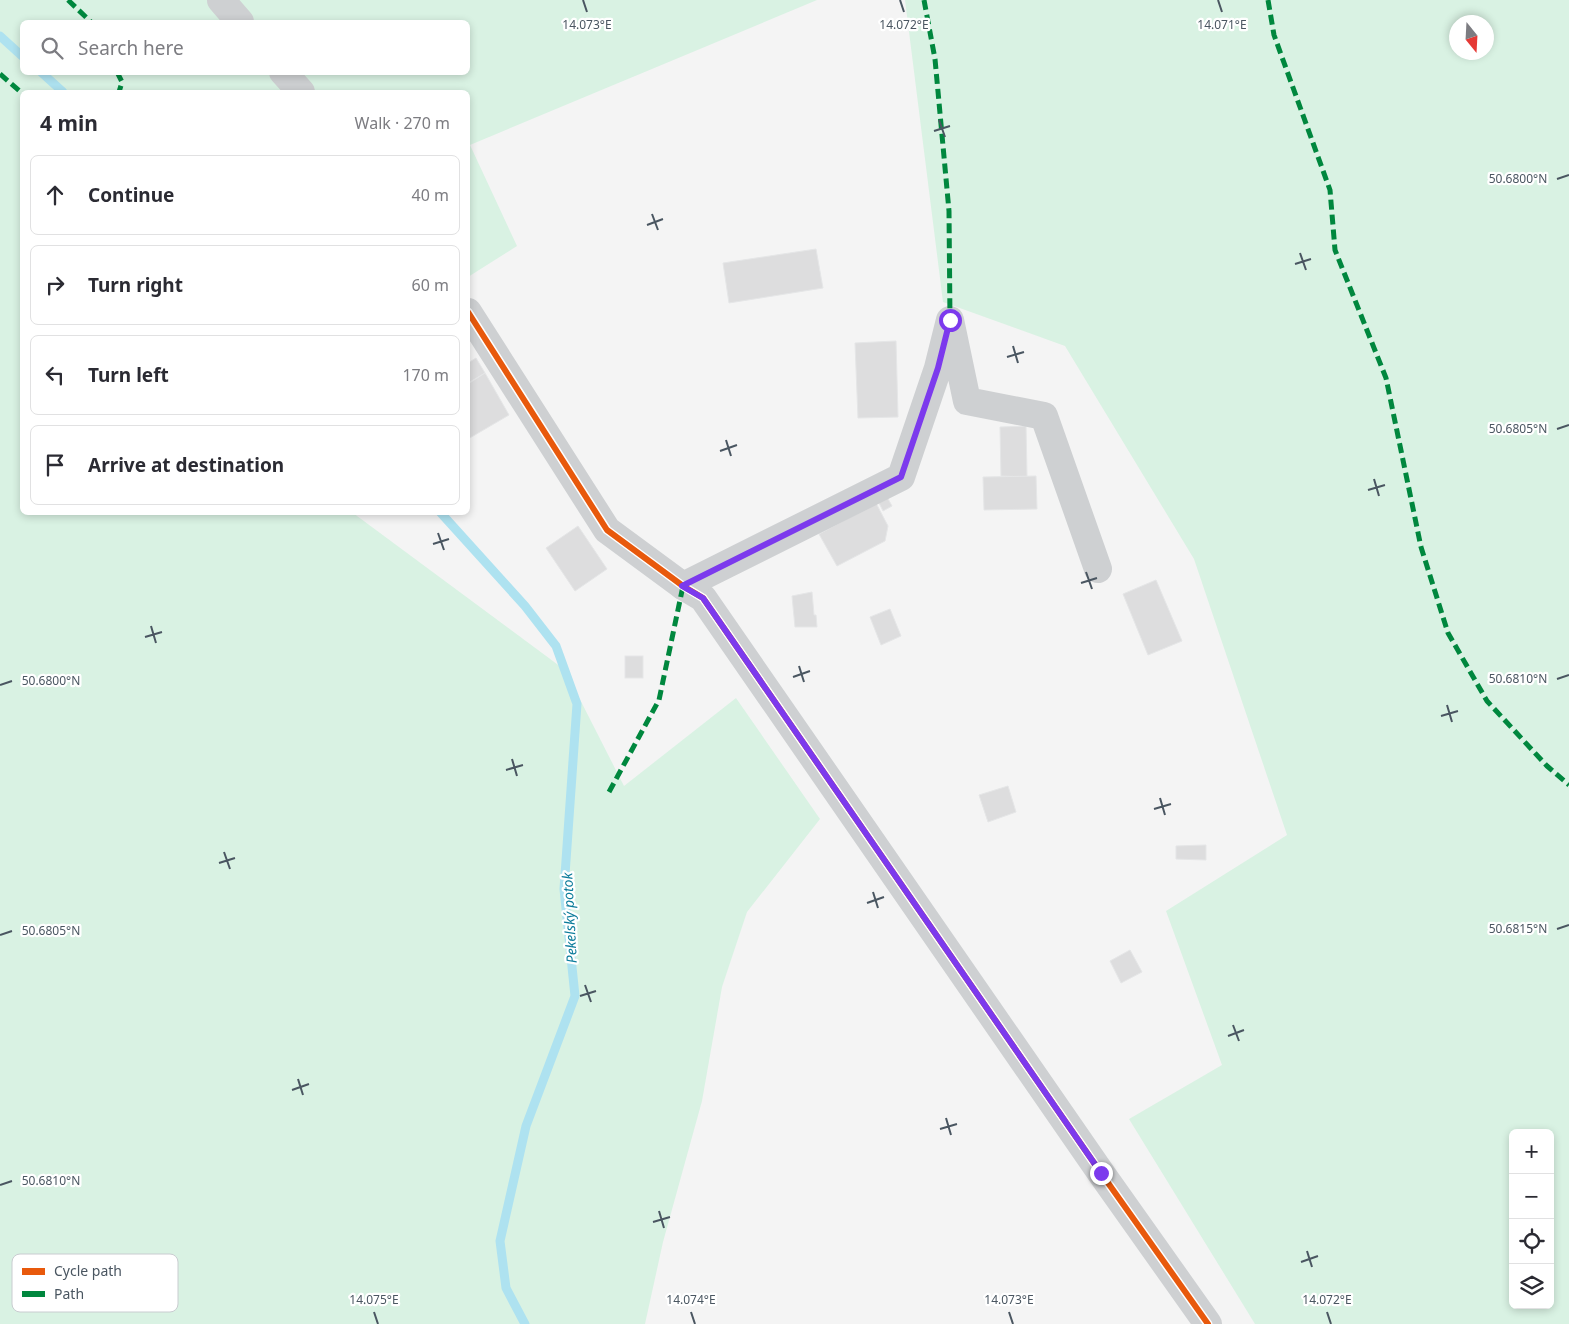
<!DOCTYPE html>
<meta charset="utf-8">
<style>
body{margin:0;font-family:"Noto Sans",sans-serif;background:#f2f2f3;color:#2b2b33}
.controls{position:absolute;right:15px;bottom:15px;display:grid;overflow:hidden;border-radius:8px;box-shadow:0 2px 8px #0003}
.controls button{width:45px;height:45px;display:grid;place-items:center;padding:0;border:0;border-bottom:1px solid #e1e1e2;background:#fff;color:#2b2b33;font:25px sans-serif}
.compass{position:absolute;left:1449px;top:15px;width:45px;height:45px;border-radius:50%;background:#fff;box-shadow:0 2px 8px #0003;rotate:162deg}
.stop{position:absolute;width:15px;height:15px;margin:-11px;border:4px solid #7c3aed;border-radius:50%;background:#fff}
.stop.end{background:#7c3aed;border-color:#fff;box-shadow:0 1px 5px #0008}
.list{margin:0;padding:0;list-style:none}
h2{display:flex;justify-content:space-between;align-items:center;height:65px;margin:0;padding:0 20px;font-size:21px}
h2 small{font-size:16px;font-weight:400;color:#7c7c81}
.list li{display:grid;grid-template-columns:32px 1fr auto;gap:15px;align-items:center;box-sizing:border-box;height:80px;margin:0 10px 10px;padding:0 10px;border:1px solid #e1e1e2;border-radius:8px}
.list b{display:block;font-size:19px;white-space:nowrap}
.list em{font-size:16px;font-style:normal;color:#7c7c81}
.icon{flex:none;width:28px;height:28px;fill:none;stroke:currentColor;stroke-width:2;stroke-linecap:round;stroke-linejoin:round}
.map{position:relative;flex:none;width:1569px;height:1324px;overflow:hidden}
.search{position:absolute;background:#fff;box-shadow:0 2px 8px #0003;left:20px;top:20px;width:450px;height:55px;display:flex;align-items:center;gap:12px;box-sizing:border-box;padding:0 18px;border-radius:8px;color:#7c7c81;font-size:19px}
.panel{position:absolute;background:#fff;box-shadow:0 2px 8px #0003;left:20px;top:90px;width:450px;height:425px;border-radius:8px}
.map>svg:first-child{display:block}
</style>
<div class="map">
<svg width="1569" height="1324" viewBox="0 0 1569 1324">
<rect width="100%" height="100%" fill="#f4f4f4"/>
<g fill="#d9f2e3" fill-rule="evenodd">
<path d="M0,0H817L470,145L517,246L468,277V92H22V512L353,513L565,670L624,786L736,698L820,819L747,912L722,987L702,1101L663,1242L645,1324H0ZM22,22H468V72H22Z"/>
<path d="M905,0H1569V1324H1255L1129,1119L1222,1065L1166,911L1287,835L1194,559L1065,346L943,302ZM1456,22H1486V52H1456ZM1513,1133H1550V1305H1513Z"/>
</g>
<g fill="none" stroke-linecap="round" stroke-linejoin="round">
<g stroke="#aee2f0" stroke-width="9">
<polyline points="0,36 22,56"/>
<polyline points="41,72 63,92"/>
<polyline points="440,512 525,606 556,646 577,704 564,889 575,996 526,1126 500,1241 506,1288 525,1324"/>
</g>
</g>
<g fill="#ddddde" stroke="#e5e6e7">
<polygon points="816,249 823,288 729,303 723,263"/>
<polygon points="896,341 898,417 858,418 855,343"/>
<polygon points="476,358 485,373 468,383 468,363"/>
<polygon points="485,373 509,415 468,439 468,384"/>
<polygon points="1026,426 1027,477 1001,476 1000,427"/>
<polygon points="1036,476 1037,509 984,510 983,477"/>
<polygon points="887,497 892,506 883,511 878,501"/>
<polygon points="876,503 888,526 885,541 837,566 819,534"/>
<polygon points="578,526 607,569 575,591 546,548"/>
<polygon points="1156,580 1182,641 1148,655 1123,594"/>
<polygon points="812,592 814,615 816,615 817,627 795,627 792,596"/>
<polygon points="890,609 901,636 881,645 870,617"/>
<rect x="625" y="656" width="18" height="22"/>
<polygon points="1008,786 1016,812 988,822 979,795"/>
<polygon points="1206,845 1206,860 1176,859 1176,846"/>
<polygon points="1130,950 1142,972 1121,983 1110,961"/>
</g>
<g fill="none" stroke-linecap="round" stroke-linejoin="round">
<g stroke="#ced0d2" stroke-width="28">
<polyline points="221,0 240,22"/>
<polyline points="283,72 301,92"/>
<polyline points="468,312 607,530 683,586 703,598 1101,1173 1208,1324"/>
<polyline points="683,586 901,477 938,368 950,320 967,401 1044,416 1098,569"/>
</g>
<g stroke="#00873e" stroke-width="5" stroke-dasharray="10 5" stroke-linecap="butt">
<polyline points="68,0 91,22"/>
<polyline points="924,0 935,59 949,211 950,320"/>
<polyline points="1268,0 1274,35 1330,190 1335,250 1386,378 1421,547 1448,633 1487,701 1547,766 1569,785"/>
<polyline points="117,72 122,82 119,92"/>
<polyline points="0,74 22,93"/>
<polyline points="609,792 659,700 683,586"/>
</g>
<defs>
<polyline id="cycleway" points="468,312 607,530 683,586 703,598 1101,1173 1208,1324"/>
</defs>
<use href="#cycleway" stroke="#fff" stroke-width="9"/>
<use href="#cycleway" stroke="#e8590c" stroke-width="6"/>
</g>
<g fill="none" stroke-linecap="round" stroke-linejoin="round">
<polyline stroke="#7c3aed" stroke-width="6" points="950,320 938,368 901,477 682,586 703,598 1101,1173"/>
</g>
<path fill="none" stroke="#4a5661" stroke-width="2" d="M583,0L587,12M900,0L904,12M1218,0L1222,12M939,120L945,137M934,131L950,126M1557,179L1569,175M652,214L658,230M647,225L663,219M1300,253L1306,270M1295,264L1311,259M1013,346L1018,363M1007,357L1024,352M1557,429L1569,425M726,440L731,456M720,451L737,445M1374,479L1379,496M1368,490L1385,485M438,533L444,550M433,544L449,539M1086,572L1092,589M1081,583L1097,578M151,626L156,643M145,637L162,632M799,666L804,682M793,677L810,671M1557,679L1569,675M0,685L12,681M1447,705L1452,722M1441,716L1458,711M512,759L517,776M506,770L523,765M1160,798L1165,815M1154,809L1171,804M224,852L230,869M219,863L235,858M873,892L878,908M867,903L884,897M1557,929L1569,925M0,935L12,931M585,985L591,1002M580,996L596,991M1233,1025L1239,1041M1228,1036L1244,1030M298,1079L303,1095M292,1090L309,1084M946,1118L951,1135M940,1129L957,1124M0,1185L12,1181M659,1211L664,1228M653,1222L670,1217M1307,1251L1312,1267M1301,1262L1318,1256M374,1312L378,1324M691,1312L695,1324M1009,1312L1013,1324M1327,1312L1331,1324"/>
<g text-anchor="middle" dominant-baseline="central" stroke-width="4.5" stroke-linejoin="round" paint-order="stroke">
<g font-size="14" font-style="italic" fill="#0c7c9b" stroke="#fff">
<text transform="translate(569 918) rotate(-93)">Pekelský potok</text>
</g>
</g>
<rect x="12" y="1254" width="166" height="58" rx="8" fill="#fff" stroke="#c9ccd0" stroke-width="1"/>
<rect x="22" y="1268" width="23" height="7" fill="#e8590c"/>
<rect x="22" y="1291" width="23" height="6" fill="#00873e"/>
<g font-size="14" fill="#4a5661">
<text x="54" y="1276">Cycle path</text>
<text x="54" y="1299">Path</text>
</g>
<g font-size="12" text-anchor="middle" fill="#4a5661" stroke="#fff" stroke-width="4.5" stroke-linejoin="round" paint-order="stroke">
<text x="587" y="29">14.073°E</text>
<text x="904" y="29">14.072°E</text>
<text x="1222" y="29">14.071°E</text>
<text x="1518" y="183">50.6800°N</text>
<text x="1518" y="433">50.6805°N</text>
<text x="1518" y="683">50.6810°N</text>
<text x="51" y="685">50.6800°N</text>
<text x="1518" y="933">50.6815°N</text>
<text x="51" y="935">50.6805°N</text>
<text x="51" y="1185">50.6810°N</text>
<text x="374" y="1304">14.075°E</text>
<text x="691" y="1304">14.074°E</text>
<text x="1009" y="1304">14.073°E</text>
<text x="1327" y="1304">14.072°E</text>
</g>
</svg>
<div class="controls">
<button>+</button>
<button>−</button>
<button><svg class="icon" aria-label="locate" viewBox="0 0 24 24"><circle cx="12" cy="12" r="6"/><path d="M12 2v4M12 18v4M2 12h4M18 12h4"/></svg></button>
<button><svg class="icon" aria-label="layers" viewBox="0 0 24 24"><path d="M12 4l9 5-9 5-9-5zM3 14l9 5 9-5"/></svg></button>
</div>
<svg class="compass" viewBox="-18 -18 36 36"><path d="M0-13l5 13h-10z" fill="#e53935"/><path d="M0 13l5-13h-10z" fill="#7c7c81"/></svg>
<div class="stop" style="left:950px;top:320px"></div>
<div class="stop end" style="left:1101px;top:1173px"></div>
<div class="search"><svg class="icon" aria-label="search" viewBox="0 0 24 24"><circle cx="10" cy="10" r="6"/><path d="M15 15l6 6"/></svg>Search here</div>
<section class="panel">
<h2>4 min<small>Walk · 270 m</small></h2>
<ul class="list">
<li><svg class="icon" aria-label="ahead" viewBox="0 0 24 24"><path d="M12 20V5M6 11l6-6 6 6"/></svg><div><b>Continue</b></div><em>40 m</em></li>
<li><svg class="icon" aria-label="right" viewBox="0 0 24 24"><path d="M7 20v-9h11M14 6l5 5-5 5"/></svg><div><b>Turn right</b></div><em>60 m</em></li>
<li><svg class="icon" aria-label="left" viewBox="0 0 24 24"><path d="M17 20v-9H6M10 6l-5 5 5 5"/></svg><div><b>Turn left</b></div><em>170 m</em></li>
<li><svg class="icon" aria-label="arrive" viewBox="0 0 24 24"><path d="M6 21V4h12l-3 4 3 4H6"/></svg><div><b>Arrive at destination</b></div></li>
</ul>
</section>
</div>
